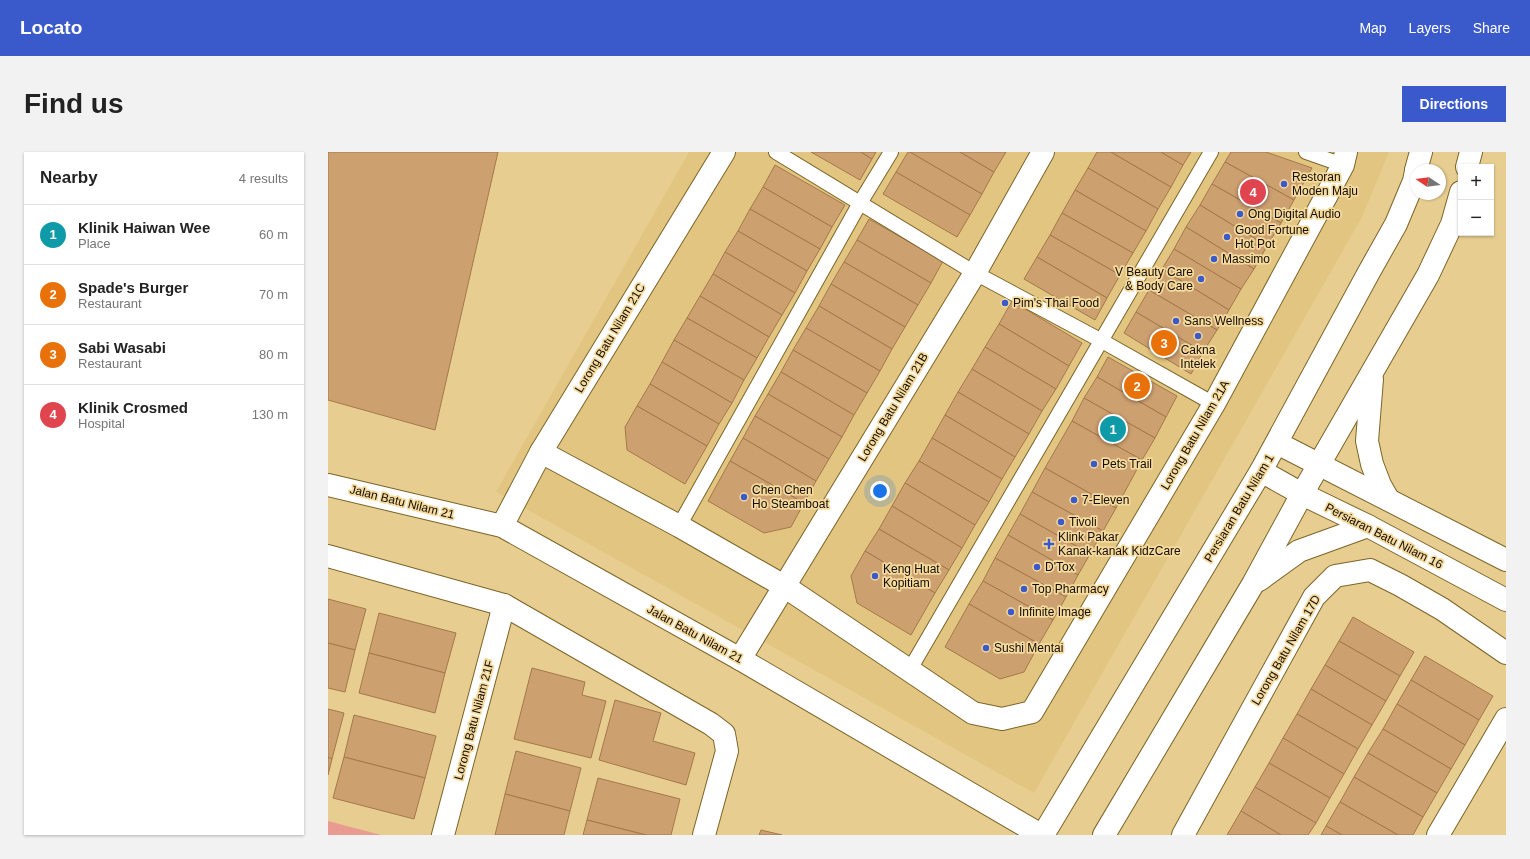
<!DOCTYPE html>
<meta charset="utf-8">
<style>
body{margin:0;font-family:Arial,sans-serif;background:#f2f2f2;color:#222}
.controls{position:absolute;right:12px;top:12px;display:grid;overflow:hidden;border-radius:0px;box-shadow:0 1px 3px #0004}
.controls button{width:36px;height:36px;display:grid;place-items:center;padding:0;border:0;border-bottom:1px solid #e0e0e0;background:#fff;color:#222;font:20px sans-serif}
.compass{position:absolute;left:1082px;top:12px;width:36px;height:36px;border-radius:50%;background:#fff;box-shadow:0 1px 3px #0004;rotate:283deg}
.you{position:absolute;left:552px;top:339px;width:14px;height:14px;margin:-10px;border:3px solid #fff;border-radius:50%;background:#1a73e8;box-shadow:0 0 0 6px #1a73e833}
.badge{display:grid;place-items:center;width:26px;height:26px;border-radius:50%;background:#3a59cb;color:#fff;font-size:13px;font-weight:700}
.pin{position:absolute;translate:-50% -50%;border:2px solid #fff;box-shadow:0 1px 4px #0006}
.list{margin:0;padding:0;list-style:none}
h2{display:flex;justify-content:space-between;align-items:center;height:52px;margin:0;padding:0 16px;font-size:17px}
h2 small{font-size:13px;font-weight:400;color:#767676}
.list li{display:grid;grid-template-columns:26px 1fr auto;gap:12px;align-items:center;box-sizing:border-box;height:60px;padding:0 16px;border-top:1px solid #e0e0e0}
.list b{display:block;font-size:15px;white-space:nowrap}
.list p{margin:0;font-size:13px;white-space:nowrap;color:#767676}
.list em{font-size:13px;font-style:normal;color:#767676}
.map{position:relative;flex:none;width:1178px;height:683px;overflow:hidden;border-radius:0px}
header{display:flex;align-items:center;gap:24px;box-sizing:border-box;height:56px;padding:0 20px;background:#3a59cb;color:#fff}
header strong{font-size:19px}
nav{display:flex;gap:22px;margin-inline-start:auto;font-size:14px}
.intro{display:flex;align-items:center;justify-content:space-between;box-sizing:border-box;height:96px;padding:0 24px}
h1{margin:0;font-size:28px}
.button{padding:10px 18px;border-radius:0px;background:#3a59cb;color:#fff;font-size:14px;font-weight:700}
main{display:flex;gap:24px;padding:0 24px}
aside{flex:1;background:#fff;border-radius:0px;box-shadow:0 1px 3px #0004}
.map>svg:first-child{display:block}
</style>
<header>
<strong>Locato</strong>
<nav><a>Map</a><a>Layers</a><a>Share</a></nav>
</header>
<div class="intro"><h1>Find us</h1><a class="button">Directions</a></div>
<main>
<aside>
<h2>Nearby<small>4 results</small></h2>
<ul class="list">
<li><span class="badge" style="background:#0f9aa8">1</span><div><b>Klinik Haiwan Wee</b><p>Place</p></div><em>60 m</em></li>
<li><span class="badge" style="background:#e8710a">2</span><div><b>Spade's Burger</b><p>Restaurant</p></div><em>70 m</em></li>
<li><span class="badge" style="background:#e8710a">3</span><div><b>Sabi Wasabi</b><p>Restaurant</p></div><em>80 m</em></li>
<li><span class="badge" style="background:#e0444e">4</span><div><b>Klinik Crosmed</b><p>Hospital</p></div><em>130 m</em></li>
</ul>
</aside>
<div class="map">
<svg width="1178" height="683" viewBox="0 0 1178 683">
<rect width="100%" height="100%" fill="#e7cd90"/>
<polygon fill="#e2c580" points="361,0 1061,0 1034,65 706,641 168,340"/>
<polygon fill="#e99b91" points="0,669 53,683 0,683"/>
<g fill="#cda070" stroke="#a47949">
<polygon points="0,0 170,0 107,278 0,248"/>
<polygon points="483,0 533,0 544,7 532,28"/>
<polygon points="533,0 548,0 544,7"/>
<polygon points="580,0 582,0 654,42 642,63 568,20"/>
<polygon points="582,0 632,0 666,20 654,42"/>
<polygon points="632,0 678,0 666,20"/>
<polygon points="769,0 783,0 843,35 830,57 760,16"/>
<polygon points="783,0 833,0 855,13 843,35"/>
<polygon points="833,0 863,0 855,13"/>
<polygon points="903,0 938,0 984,16 966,48 897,10"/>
<polygon points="897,10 966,48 953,71 884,32"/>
<polygon points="447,13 517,53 504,75 435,35"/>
<polygon points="760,16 830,57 818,79 747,38"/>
<polygon points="568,20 642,63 629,85 555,42"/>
<polygon points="884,32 953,71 939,94 872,53"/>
<polygon points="435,35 504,75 492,97 422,57"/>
<polygon points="747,38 818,79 805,101 734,61"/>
<polygon points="872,53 939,94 926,117 858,75"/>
<polygon points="422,57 492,97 479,119 410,79"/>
<polygon points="734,61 805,101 792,123 722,83"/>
<polygon points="541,67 615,109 603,131 529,88"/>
<polygon points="858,75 926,117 913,137 846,97"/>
<polygon points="410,79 479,119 467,141 397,100"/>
<polygon points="722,83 792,123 779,146 709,105"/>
<polygon points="529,88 603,131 590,153 516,110"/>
<polygon points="846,97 913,137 901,158 834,117"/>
<polygon points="397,100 467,141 454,163 385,122"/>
<polygon points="709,105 779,146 767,168 696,127"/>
<polygon points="516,110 590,153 577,175 503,132"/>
<polygon points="834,117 901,158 889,178 821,138"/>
<polygon points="385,122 454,163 441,185 372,144"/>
<polygon points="503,132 577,175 564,197 491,154"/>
<polygon points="821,138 889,178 875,200 808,160"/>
<polygon points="372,144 441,185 429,206 359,166"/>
<polygon points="684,149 754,191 741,214 671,172"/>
<polygon points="491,154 564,197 552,219 478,176"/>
<polygon points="808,160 875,200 863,222 796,181"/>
<polygon points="359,166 429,206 416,228 346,188"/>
<polygon points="671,172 741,214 728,237 657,195"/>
<polygon points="478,176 552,219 539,241 465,198"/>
<polygon points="346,188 416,228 404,251 334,210"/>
<polygon points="657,195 728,237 714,259 644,217"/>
<polygon points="465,198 539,241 526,263 453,220"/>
<polygon points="780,205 849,244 838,265 769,225"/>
<polygon points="334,210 404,251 391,272 322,232"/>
<polygon points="644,217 714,259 701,282 630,240"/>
<polygon points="453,220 526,263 514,285 440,242"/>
<polygon points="769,225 838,265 827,286 756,246"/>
<polygon points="322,232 391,272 379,294 309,254"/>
<polygon points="630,240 701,282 687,305 617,263"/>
<polygon points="440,242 514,285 501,307 427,264"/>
<polygon points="756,246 827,286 814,308 744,269"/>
<polygon points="309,254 379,294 357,332 299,298 297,275"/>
<polygon points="617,263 687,305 674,327 604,286"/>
<polygon points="427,264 501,307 488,329 415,286"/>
<polygon points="744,269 814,308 788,356 717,316"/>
<polygon points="415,286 488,329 476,351 402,309"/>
<polygon points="604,286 674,327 661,350 591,309"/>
<polygon points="402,309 476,351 463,375 436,381 380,349"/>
<polygon points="591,309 661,350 647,373 577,331"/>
<polygon points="717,316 788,356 775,379 704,340"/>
<polygon points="577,331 647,373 634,396 564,354"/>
<polygon points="704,340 775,379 762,402 692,362"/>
<polygon points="564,354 634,396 621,418 551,377"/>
<polygon points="692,362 762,402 750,423 680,383"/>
<polygon points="551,377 621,418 607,441 537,399"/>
<polygon points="680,383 750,423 738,445 667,406"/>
<polygon points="537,399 607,441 583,483 529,451 523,424"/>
<polygon points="667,406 738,445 725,468 655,429"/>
<polygon points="655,429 725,468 711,492 641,452"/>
<polygon points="0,447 38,457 27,498 0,491"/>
<polygon points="641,452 711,492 696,520 672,527 617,495"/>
<polygon points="51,461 128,481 117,521 41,501"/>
<polygon points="1025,465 1086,500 1072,524 1011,489"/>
<polygon points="1011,489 1072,524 1058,549 997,513"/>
<polygon points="0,491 27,498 17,540 0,536"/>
<polygon points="41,501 117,521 107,561 31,541"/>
<polygon points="1097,504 1165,544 1151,568 1083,528"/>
<polygon points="997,513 1058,549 1044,573 983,537"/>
<polygon points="204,516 257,530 254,543 278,549 263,606 186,587"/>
<polygon points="1083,528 1151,568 1137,593 1069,552"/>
<polygon points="983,537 1044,573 1030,597 969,562"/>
<polygon points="287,548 333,561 325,589 367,601 358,633 271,608"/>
<polygon points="1069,552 1137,593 1123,617 1055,577"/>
<polygon points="0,557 16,561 4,607 0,605"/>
<polygon points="969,562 1030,597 1016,622 955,586"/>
<polygon points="26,563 108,584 97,626 16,605"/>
<polygon points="1055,577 1123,617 1109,641 1040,601"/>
<polygon points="955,586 1016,622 1002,646 941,611"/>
<polygon points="188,599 253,616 242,659 177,642"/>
<polygon points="1040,601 1109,641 1095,665 1026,625"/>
<polygon points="0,605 4,607 0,623"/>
<polygon points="16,605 97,626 86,667 5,646"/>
<polygon points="941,611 1002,646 988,671 927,635"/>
<polygon points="1026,625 1095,665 1085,683 1070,683 1012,650"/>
<polygon points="270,626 352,647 343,683 318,683 259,668"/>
<polygon points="927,635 988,671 980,683 953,683 913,659"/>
<polygon points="177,642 242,659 236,683 167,683"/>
<polygon points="1012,650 1070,683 1014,683 998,674"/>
<polygon points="913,659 953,683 899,683"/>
<polygon points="259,668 318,683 255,683"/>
<polygon points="998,674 1014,683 993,683"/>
<polygon points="433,678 454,683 431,683"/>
</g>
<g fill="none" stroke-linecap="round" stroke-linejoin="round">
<defs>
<g id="lane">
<polyline points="448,0 647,121 774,189 886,252"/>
<polyline points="978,0 1015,13"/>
<polyline points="351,374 532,51 563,0"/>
<polyline points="581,519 883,0"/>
</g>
<g id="street">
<polyline points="213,300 351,374 456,434 645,561 674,567 704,560 886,252 1015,13 1018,0"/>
<polyline points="0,333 174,374 412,507 713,683"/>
<polyline points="174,374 213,300 396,0"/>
<polyline points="0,404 176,453 383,572 396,582 399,599 376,683"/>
<polyline points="412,507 647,121 715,0"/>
<polyline points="115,683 176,453"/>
<polyline points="855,683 986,445 1007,424 1042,418 1072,433 1114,457 1178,501"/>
<polyline points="1110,683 1178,567"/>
</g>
<g id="secondary">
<polyline points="949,291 1178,408"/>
<polyline points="933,319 974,342 1040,374 1178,448"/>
</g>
<g id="primary">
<polyline points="1139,15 1143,0"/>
<polyline points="1088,18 1093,0"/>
<polyline points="1044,227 1039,289 1044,312 1052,333 1060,347"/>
<polyline points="931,428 971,399 1040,374"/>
<polyline points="715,683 933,319 1041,120 1068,72 1086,29 1088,19"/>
<polyline points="776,683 925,432 974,342 1100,123 1124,72 1133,40"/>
</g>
</defs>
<use href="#lane" stroke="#7c6529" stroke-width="16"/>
<use href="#street" stroke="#7c6529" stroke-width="24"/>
<use href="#secondary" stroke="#7c6529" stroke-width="24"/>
<use href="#primary" stroke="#7c6529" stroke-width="24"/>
<use href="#lane" stroke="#fff" stroke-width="14"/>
<use href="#street" stroke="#fff" stroke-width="22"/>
<use href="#secondary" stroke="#fff" stroke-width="22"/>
<use href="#primary" stroke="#fff" stroke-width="22"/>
</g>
<g fill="#3a59cb" stroke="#f4da9d" stroke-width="1.5">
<circle cx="956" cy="32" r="4"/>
<circle cx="912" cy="62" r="4"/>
<circle cx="899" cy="85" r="4"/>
<circle cx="886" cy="107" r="4"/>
<circle cx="873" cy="127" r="4"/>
<circle cx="677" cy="151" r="4"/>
<circle cx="848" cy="169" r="4"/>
<circle cx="870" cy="184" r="4"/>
<circle cx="766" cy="312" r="4"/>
<circle cx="416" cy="345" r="4"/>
<circle cx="746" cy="348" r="4"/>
<circle cx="733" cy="370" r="4"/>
<path d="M719 386h4v4h4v4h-4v4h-4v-4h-4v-4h4z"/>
<circle cx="709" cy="415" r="4"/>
<circle cx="547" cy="424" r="4"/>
<circle cx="696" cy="437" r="4"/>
<circle cx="683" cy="460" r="4"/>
<circle cx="658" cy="496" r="4"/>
</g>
<g text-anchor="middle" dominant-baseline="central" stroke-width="3.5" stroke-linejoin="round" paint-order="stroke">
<g font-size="12" fill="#150c00" stroke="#f4da9d" text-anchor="start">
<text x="964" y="25">Restoran<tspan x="964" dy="14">Moden Maju</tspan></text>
<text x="920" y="62">Ong Digital Audio</text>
<text x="907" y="78">Good Fortune<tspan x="907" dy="14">Hot Pot</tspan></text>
<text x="894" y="107">Massimo</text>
<text x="865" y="120" text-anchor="end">V Beauty Care<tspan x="865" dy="14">&amp; Body Care</tspan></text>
<text x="685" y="151">Pim's Thai Food</text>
<text x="856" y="169">Sans Wellness</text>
<text x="870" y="198" text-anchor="middle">Cakna<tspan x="870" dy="14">Intelek</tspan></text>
<text x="774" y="312">Pets Trail</text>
<text x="424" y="338">Chen Chen<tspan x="424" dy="14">Ho Steamboat</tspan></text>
<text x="754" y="348">7-Eleven</text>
<text x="741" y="370">Tivoli</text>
<text x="730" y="385">Klink Pakar<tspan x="730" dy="14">Kanak-kanak KidzCare</tspan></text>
<text x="717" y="415">D'Tox</text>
<text x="555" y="417">Keng Huat<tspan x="555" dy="14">Kopitiam</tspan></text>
<text x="704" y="437">Top Pharmacy</text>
<text x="691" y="460">Infinite Image</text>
<text x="666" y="496">Sushi Mentai</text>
</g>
<g font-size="12" fill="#150c00" stroke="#f4da9d">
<text transform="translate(282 186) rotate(-59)">Lorong Batu Nilam 21C</text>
<text transform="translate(565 255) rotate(-59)">Lorong Batu Nilam 21B</text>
<text transform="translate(867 283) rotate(-60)">Lorong Batu Nilam 21A</text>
<text transform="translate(74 350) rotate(14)">Jalan Batu Nilam 21</text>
<text transform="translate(911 356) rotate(-59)">Persiaran Batu Nilam 1</text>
<text transform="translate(1056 384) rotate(27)">Persiaran Batu Nilam 16</text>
<text transform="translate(367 482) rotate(29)">Jalan Batu Nilam 21</text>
<text transform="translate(958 498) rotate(-60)">Lorong Batu Nilam 17D</text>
<text transform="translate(146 568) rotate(-75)">Lorong Batu Nilam 21F</text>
</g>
</g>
</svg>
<div class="controls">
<button>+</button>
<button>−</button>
</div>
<svg class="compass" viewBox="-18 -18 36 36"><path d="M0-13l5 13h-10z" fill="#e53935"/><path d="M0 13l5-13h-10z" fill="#767676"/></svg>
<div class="you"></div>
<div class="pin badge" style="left:785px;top:277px;background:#0f9aa8">1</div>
<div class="pin badge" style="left:809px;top:234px;background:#e8710a">2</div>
<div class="pin badge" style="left:836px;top:191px;background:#e8710a">3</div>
<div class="pin badge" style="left:925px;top:40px;background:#e0444e">4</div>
</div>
</main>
